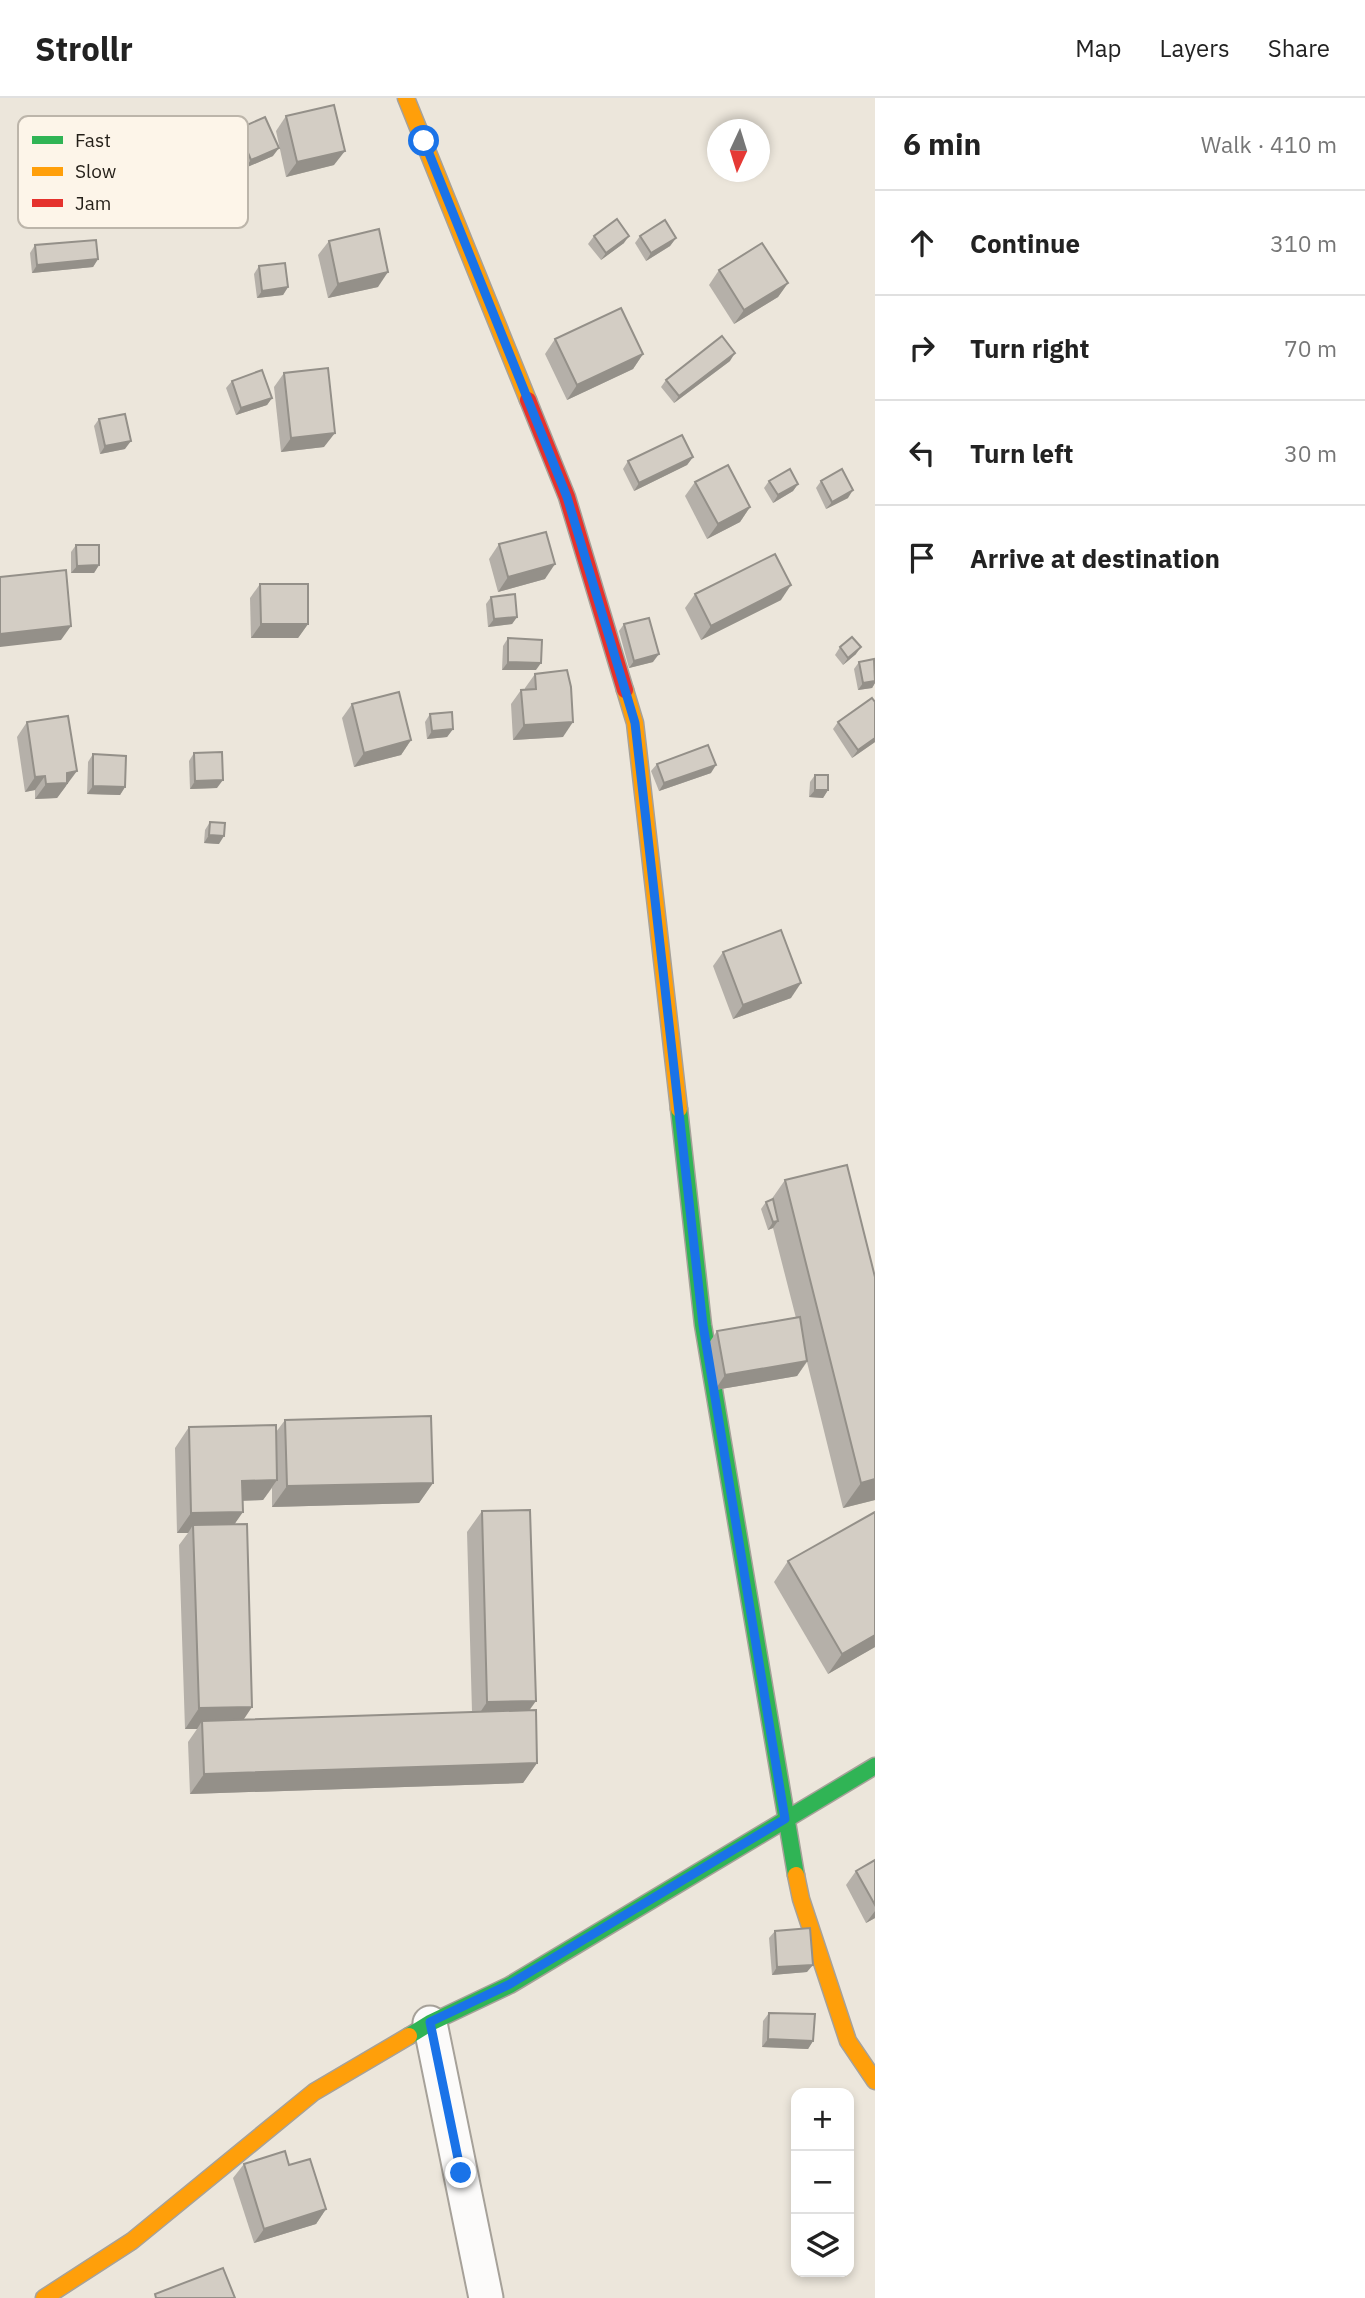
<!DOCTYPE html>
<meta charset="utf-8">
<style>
body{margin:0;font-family:"IBM Plex Sans",sans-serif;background:#f2f2f2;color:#222}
.controls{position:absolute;right:21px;bottom:21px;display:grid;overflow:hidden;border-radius:14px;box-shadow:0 4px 10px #0003}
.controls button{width:63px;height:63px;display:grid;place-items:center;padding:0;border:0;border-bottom:2px solid #e0e0e0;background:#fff;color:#222;font:35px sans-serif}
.compass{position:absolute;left:707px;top:21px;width:63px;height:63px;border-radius:50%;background:#fff;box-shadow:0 4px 10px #0003;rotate:184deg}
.stop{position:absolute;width:21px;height:21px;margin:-16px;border:5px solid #1a73e8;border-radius:50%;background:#fff}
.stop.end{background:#1a73e8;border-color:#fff;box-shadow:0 2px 7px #0008}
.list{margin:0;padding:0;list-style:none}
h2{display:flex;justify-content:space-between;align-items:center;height:91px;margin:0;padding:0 28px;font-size:30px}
h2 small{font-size:23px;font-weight:400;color:#767676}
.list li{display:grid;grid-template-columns:46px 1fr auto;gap:21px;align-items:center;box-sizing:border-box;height:105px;padding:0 28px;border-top:2px solid #e0e0e0}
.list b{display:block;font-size:26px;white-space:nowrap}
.list em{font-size:23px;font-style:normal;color:#767676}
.icon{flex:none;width:38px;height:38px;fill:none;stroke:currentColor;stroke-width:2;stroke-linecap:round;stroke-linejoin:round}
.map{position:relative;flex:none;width:875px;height:2200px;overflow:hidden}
header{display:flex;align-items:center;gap:42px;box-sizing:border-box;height:98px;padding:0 35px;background:#fff;border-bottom:2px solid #e0e0e0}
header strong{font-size:33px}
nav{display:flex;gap:38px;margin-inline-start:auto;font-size:24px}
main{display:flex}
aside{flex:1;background:#fff}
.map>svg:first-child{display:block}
</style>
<header>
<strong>Strollr</strong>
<nav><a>Map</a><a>Layers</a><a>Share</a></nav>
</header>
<main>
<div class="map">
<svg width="875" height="2200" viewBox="0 0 875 2200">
<rect width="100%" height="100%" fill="#ece6db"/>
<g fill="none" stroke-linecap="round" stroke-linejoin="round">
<defs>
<polyline id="street" points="430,1925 486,2200"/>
<g id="fast">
<polyline points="679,1011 703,1227 796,1777"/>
<polyline points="409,1938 430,1925 510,1887 875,1668"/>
</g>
<g id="slow">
<polyline points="406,0 528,302"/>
<polyline points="625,592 635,625 679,1011"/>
<polyline points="796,1777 801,1801 848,1943 875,1983"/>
<polyline points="44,2200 132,2143 314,1994 409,1938"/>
</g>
<polyline id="jam" points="528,302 567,399 625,592"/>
</defs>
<use href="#street" stroke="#a6a199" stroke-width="37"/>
<use href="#fast" stroke="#a6a199" stroke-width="19"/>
<use href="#slow" stroke="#a6a199" stroke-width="19"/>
<use href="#jam" stroke="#a6a199" stroke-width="19"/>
<use href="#street" stroke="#fcfbfa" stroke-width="33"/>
<use href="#fast" stroke="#30b455" stroke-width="16"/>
<use href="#slow" stroke="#ff9f0a" stroke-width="16"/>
<use href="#jam" stroke="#e5322d" stroke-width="16"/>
</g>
<g fill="#b5b0a9">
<polygon points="286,18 334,67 286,79 276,33"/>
<polygon points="238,31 273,58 245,70 232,39"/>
<polygon points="63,45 89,78 84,86 55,84 58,53"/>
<polygon points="129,52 148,84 122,83 123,59"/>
<polygon points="594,138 624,145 601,162 588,146"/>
<polygon points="640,138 676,140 670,148 646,163 635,145"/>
<polygon points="329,143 378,189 328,200 318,157"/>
<polygon points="35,147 98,161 93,169 32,175 30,155"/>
<polygon points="259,168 288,189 283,197 257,200 254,176"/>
<polygon points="719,172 788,185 778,199 734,226 709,187"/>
<polygon points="555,241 643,256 633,271 567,302 545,256"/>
<polygon points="730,263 674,305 661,289 666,282"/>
<polygon points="284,275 324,349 281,354 274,289"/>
<polygon points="232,283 272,300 267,307 236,317 226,290"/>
<polygon points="99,321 125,351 100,356 94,328"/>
<polygon points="693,359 687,367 634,393 623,371 628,363"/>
<polygon points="769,383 798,386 793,393 773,405 764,390"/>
<polygon points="821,383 848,400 826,411 816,390"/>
<polygon points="695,384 750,409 740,424 707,441 685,398"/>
<polygon points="499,446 545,481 498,494 489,461"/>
<polygon points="76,447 99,467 94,475 71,475 71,454"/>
<polygon points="260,486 308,526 298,540 251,540 250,500"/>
<polygon points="695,496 781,502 701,542 685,510"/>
<polygon points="491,499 517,519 512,526 488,529 486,506"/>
<polygon points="624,526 653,564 629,570 619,533"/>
<polygon points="508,540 536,572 502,572 503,548"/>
<polygon points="840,549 856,556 843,567 835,557"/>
<polygon points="859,564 875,568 875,585 872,590 858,592 854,571"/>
<polygon points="535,576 563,639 513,642 511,606 521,592 525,592 525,590"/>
<polygon points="352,606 411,642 401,657 354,669 342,620"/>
<polygon points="430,616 453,631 447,639 427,641 425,624"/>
<polygon points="27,624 66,688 57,700 35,701 35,692 25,694 17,639"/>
<polygon points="838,624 875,644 852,660 833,631"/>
<polygon points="194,655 217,690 190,691 189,663"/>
<polygon points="93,656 125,689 120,697 87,696 88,664"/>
<polygon points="657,666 711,675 659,693 651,673"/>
<polygon points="815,677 828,692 823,700 809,699 810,684"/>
<polygon points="210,724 219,746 204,745 205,732"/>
<polygon points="723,854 791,900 733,921 713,868"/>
<polygon points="785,1082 875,1179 875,1402 843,1410 807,1264 797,1278 715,1292 707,1248 717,1233 796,1220 773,1130 768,1132 761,1111 766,1104 771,1102"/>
<polygon points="285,1322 433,1385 419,1405 272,1409 272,1390 263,1402 243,1403 235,1426 243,1622 472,1614 467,1434 482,1413 529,1613 537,1665 523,1685 190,1696 188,1644 197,1631 185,1631 179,1447 188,1435 177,1435 175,1350 189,1329 276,1334"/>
<polygon points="875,1414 875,1549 828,1576 774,1484 788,1463"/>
<polygon points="875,1762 875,1820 866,1825 846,1787 856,1773"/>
<polygon points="775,1833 807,1874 772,1877 769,1840"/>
<polygon points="769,1915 813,1943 808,1951 762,1949 763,1923"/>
<polygon points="244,2066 289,2067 326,2111 316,2126 254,2145 233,2080"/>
</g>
<g fill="#949089">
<polygon points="279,50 273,58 245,70 251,62"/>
<polygon points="345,53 334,67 286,79 297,64"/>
<polygon points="61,76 89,78 84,86 55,84"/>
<polygon points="127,76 153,76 148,84 122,83"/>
<polygon points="629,138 624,145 601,162 606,155"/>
<polygon points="676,140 670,148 646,163 651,155"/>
<polygon points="98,161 93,169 32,175 37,167"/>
<polygon points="388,174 378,189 328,200 338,186"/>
<polygon points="788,185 778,199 734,226 744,212"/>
<polygon points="288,189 283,197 257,200 262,193"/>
<polygon points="735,255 730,263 674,305 679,298"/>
<polygon points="643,256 633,271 567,302 577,287"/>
<polygon points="272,300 267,307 236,317 241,310"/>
<polygon points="335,335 324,349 281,354 291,340"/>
<polygon points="131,343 125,351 100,356 105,348"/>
<polygon points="693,359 687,367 634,393 639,385"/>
<polygon points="798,386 793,393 773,405 778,397"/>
<polygon points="853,392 848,400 826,411 832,404"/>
<polygon points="750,409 740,424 707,441 718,426"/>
<polygon points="555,466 545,481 498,494 508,479"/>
<polygon points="99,467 94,475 71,475 77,468"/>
<polygon points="791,487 781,502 701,542 711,528"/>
<polygon points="517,519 512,526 488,529 494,521"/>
<polygon points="261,526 308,526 298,540 251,540"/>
<polygon points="71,528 61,542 0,549 0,536"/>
<polygon points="861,549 856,556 843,567 848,560"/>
<polygon points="659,556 653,564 629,570 634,563"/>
<polygon points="508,564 541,565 536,572 502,572"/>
<polygon points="875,583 875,585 872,590 858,592 863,585"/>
<polygon points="573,624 563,639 513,642 524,627"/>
<polygon points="453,631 447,639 427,641 432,633"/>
<polygon points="875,640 875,644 852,660 858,652"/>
<polygon points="411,642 401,657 354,669 364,655"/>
<polygon points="716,667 711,675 659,693 664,685"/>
<polygon points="77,673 57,700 35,701 46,686 67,675"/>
<polygon points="45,678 35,692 25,694 35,679"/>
<polygon points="223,682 217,690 190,691 195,683"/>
<polygon points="93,688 125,689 120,697 87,696"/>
<polygon points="815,692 828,692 823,700 809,699"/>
<polygon points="209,737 224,738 219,746 204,745"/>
<polygon points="801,885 791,900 733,921 743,907"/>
<polygon points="778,1123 773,1130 768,1132 773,1124"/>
<polygon points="807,1263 797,1278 715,1292 725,1277"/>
<polygon points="875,1381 875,1402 843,1410 861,1385"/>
<polygon points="277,1382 263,1402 228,1403 242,1383"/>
<polygon points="433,1385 419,1405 272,1409 287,1388"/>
<polygon points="243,1414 229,1434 193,1427 188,1435 177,1435 191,1415"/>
<polygon points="875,1537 875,1549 828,1576 842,1556"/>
<polygon points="536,1603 521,1624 473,1625 487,1604"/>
<polygon points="252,1609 238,1630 202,1623 197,1631 185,1631 199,1610"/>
<polygon points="537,1665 523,1685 190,1696 204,1676"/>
<polygon points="875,1813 875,1820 866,1825"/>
<polygon points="813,1867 807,1874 772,1877 777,1869"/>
<polygon points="768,1941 813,1943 808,1951 762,1949"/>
<polygon points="326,2111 316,2126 254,2145 264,2131"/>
</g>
<g fill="#d3cdc4" stroke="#949089" stroke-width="2">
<polygon points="334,7 345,53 297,64 286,18"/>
<polygon points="265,19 279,50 251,62 238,31"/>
<polygon points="617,121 629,138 606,155 594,138"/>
<polygon points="665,122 676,140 651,155 640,138"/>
<polygon points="379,131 388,174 338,186 329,143"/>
<polygon points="96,142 98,161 37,167 35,147"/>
<polygon points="762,145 788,185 744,212 719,172"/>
<polygon points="285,165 288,189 262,193 259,168"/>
<polygon points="621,210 643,256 577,287 555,241"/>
<polygon points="722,238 735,255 679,298 666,282"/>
<polygon points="328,270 335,335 291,340 284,275"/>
<polygon points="262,272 272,300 241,310 232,283"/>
<polygon points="125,316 131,343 105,348 99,321"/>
<polygon points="682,337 693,359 639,385 628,363"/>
<polygon points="728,367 750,409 718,426 695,384"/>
<polygon points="790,371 798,386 778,397 769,383"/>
<polygon points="842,371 853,392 832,404 821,383"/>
<polygon points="546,434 555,466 508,479 499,446"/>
<polygon points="76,447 99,447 99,467 77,468"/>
<polygon points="775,456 791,487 711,528 695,496"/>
<polygon points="66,472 71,528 0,536 0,479"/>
<polygon points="260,486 308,486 308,526 261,526"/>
<polygon points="515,496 517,519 494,521 491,499"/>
<polygon points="649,520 659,556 634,563 624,526"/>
<polygon points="852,539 861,549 848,560 840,549"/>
<polygon points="508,540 542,542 541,565 508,564"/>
<polygon points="874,561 875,583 863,585 859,564"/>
<polygon points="567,572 571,589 573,624 524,627 521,592 536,591 535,576"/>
<polygon points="399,594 411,642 364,655 352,606"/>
<polygon points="872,600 875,604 875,640 858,652 838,624"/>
<polygon points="452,614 453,631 432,633 430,616"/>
<polygon points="68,618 77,673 67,675 67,685 46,686 45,678 35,679 27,624"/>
<polygon points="708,647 716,667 664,685 657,666"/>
<polygon points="222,654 223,682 195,683 194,655"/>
<polygon points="93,656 126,658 125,689 93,688"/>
<rect x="815" y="677" width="13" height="15"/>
<polygon points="210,724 225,725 224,738 209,737"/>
<polygon points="781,832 801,885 743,907 723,854"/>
<polygon points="847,1067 875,1179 875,1381 861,1385 785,1082"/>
<polygon points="773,1101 778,1123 773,1124 766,1104"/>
<polygon points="800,1219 807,1263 725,1277 717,1233"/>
<polygon points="431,1318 433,1385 287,1388 285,1322"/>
<polygon points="276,1327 277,1382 242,1383 243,1414 191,1415 189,1329"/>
<polygon points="530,1412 536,1603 487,1604 482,1413"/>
<polygon points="875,1414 875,1537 842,1556 788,1463"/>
<polygon points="247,1426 252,1609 199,1610 193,1427"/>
<polygon points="536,1612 537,1665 204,1676 202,1623"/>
<polygon points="875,1762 875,1807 856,1773"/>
<polygon points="810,1830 813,1867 777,1869 775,1833"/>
<polygon points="769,1915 815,1916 813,1943 768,1941"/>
<polygon points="285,2053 289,2067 310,2061 326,2111 264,2131 244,2066"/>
<polygon points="223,2170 235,2200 156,2200 155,2196"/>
</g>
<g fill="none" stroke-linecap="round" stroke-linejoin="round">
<polyline stroke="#1a73e8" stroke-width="9" points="424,43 567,399 635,625 703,1227 785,1721 510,1886 430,1924 461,2075"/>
</g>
<rect x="18" y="18" width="230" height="112" rx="10" fill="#fdf5e9" stroke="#bcb5aa" stroke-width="2"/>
<rect x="32" y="38" width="31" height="8" fill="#30b455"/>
<rect x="32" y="69" width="31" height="9" fill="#ff9f0a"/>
<rect x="32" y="101" width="31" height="8" fill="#e5322d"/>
<g font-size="19" fill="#241f18">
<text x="75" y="49">Fast</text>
<text x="75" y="80">Slow</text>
<text x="75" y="112">Jam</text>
</g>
</svg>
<div class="controls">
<button>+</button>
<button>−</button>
<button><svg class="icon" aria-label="layers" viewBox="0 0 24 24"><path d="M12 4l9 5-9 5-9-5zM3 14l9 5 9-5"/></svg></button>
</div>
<svg class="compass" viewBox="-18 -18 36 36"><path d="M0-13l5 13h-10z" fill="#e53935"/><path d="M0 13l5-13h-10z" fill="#767676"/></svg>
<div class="stop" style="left:424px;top:43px"></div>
<div class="stop end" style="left:461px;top:2075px"></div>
</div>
<aside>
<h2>6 min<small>Walk · 410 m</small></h2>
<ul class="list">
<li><svg class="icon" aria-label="ahead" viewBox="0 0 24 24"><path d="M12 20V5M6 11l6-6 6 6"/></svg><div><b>Continue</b></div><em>310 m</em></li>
<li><svg class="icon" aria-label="right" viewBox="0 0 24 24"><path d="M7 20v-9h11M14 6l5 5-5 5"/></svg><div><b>Turn right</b></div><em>70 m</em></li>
<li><svg class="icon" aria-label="left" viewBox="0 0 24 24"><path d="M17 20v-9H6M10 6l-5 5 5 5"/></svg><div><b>Turn left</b></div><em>30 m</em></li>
<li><svg class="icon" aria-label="arrive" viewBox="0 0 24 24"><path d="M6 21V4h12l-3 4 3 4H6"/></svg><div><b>Arrive at destination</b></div></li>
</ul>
</aside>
</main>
